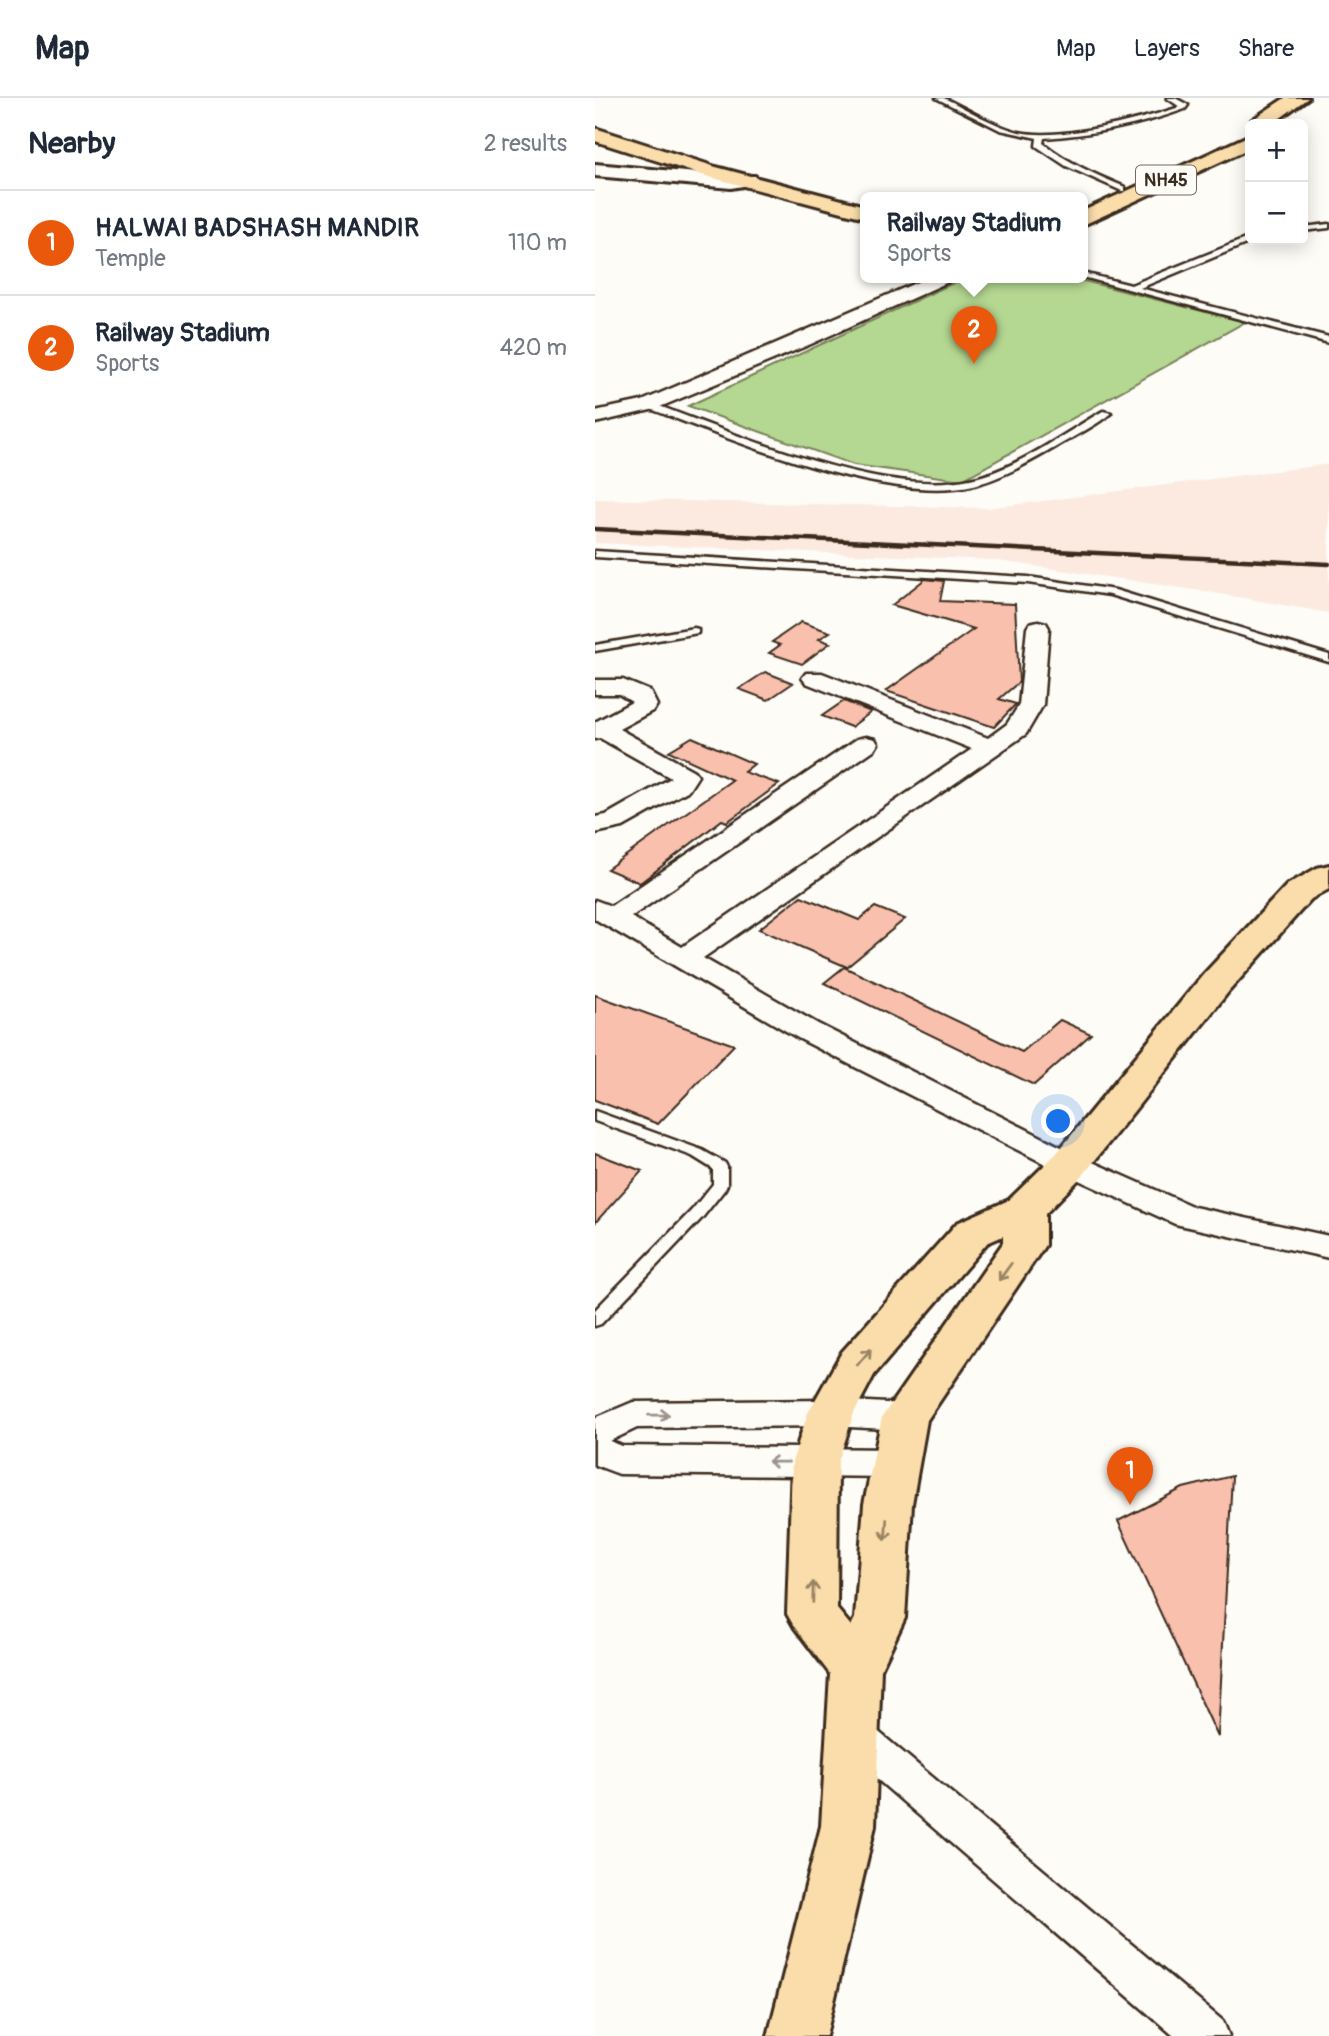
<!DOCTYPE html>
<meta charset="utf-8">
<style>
body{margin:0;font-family:Pangolin,sans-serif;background:#f2f2f3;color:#1f2937}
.controls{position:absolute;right:21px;top:21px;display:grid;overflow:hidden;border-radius:10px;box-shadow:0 4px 18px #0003}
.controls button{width:63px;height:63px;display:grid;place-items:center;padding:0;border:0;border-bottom:2px solid #e0e1e3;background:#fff;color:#1f2937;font:35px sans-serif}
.you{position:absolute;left:464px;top:1024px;width:24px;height:24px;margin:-18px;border:5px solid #fff;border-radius:50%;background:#1a73e8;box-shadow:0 0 0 10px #1a73e833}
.badge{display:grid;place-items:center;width:46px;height:46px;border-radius:50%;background:#ea580c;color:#fff;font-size:23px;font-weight:700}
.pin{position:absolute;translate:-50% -58px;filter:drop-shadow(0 2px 4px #0008)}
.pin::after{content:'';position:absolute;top:37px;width:24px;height:21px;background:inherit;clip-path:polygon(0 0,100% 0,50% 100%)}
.popup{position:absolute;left:265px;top:94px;width:228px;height:91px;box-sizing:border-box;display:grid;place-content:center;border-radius:10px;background:#fff;filter:drop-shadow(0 2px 5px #0005);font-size:23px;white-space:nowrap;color:#747a83}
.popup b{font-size:26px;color:#1f2937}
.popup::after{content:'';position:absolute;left:50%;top:100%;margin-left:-14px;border:14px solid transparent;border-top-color:#fff}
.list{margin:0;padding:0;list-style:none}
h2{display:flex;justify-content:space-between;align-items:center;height:91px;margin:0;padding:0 28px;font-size:30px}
h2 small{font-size:23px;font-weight:400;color:#747a83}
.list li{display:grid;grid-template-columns:46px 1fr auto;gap:21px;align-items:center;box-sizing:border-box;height:105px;padding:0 28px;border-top:2px solid #e0e1e3}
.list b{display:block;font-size:26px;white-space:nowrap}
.list p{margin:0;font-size:23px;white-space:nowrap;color:#747a83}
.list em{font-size:23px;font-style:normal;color:#747a83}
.map{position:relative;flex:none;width:734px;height:1938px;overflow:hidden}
header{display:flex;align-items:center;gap:42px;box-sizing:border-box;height:98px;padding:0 35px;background:#fff;border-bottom:2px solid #e0e1e3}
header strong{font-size:33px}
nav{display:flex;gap:38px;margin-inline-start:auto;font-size:24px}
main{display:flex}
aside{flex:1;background:#fff}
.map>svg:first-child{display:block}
</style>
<header>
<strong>Map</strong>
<nav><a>Map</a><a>Layers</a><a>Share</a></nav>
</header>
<main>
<aside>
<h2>Nearby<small>2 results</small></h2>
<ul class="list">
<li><span class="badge">1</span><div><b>HALWAI BADSHASH MANDIR</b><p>Temple</p></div><em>110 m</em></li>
<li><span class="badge">2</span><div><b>Railway Stadium</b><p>Sports</p></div><em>420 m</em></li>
</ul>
</aside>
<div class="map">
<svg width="734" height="1938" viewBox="0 0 734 1938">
<rect width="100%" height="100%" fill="#fdfcf7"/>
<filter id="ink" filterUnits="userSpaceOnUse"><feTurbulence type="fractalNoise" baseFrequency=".0143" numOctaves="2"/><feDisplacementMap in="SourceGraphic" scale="14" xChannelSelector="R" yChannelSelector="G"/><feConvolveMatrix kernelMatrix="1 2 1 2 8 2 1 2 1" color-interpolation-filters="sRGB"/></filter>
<g filter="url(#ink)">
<polygon fill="#fceae1" points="734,366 734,515 613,494 397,462 0,445 0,401 393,410"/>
<polygon fill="#b4d791" stroke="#788058" stroke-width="2" points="369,180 477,180 650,224 367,382 259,367 93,308"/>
<g fill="#f8c0ad" stroke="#3b2a1e" stroke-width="2">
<polygon points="330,481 349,483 345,503 420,506 424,584 404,601 421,606 399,629 291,593 379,531 297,507"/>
<polygon points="206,524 235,534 224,541 235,545 207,566 174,555 185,547 177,544"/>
<polygon points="170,574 198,585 173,602 144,591"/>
<polygon points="249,603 276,614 256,629 227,618"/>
<polygon points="97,639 159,666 149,674 184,686 132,724 127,722 45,785 12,771 137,682 74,653"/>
<polygon points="206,798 264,822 280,809 310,821 252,869 164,831"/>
<polygon points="249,869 427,954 465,922 496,936 439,987 229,885"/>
<polygon points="0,897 139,947 63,1026 0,1002"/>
<polygon points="0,1055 47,1073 0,1125"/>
<polygon points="637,1378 623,1639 523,1423 588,1390"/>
</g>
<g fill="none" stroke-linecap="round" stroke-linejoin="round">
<defs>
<g id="lane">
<path d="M341,0H349C374,12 397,27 424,34C465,43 545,22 585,9L572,0H580L593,7L590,11C546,27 497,37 449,40L448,45C473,65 501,77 530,89V93H527L471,68L441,48L442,40L405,32Z"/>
<polygon points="734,126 734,130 708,133 708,129"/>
<polygon points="655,139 658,143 545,190 734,239 734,245 488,179 488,175 536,187"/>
<path d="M50,305H56C142,336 286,400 375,381C420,372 468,336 508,313L516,315C501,328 479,338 461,349C436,363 408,380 379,387C288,407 137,341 50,309Z"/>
<polygon points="0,453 433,479 520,492 734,557 734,564 515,497 433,485 0,459"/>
<polygon points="99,530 103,531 103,535 0,553 0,547"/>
<polygon points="0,1013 107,1052 130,1065 132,1069 132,1087 130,1091 107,1120 6,1226 0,1228 0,1212 97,1112 118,1086 118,1071 97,1058 0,1023"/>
</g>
<g id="street">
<polygon points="332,180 356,180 353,184 216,246 60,311 0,325 0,313 47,303"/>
<polygon points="443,523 451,525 454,530 448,607 431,636 108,860 223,926 486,1059 599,1109 734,1138 734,1160 580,1126 464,1073 203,940 0,821 0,802 16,808 262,641 271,639 280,641 283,646 280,651 36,819 87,849 377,651 211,585 207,580 211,575 227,575 393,640 412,626 424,607 432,530 435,525"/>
<polygon points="0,582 28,582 55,593 62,607 59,612 24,631 99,673 103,678 94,692 28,729 0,735 0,719 11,717 76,680 5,640 0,641 0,624 37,604 24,596 0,596"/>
<polygon points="236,1302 310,1306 322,1310 328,1319 322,1328 310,1332 236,1328 42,1330 15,1343 27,1348 300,1351 313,1355 318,1365 313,1375 300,1379 24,1376 0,1367 0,1320 38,1304"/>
<polygon points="259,1620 273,1625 628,1923 634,1938 579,1938 245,1649 239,1637 245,1625"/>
</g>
<polygon id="secondary" points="0,66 136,78 160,78 163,82 160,86 136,90 0,78"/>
<path id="primary" d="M734,767V791L716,801L634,893L489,1076L450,1116V1147L332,1322L317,1406L310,1520L286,1571L280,1728L231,1938H173L226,1728L235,1576L200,1530L192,1516L197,1364L213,1315L247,1254L362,1125L414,1102L461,1056L608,877L692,787L722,770ZM408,1138V1145L287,1319L269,1406L260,1520L256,1528L242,1511L243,1364L259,1315L279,1277L392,1145Z"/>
<g id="highway">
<polygon points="690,0 713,0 677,26 655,28 657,22"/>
<polygon points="0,30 121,69 270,108 270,120 107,77 0,43"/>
<polygon points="655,37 655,50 488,127 488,113"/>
</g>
</defs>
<use href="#lane" stroke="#3b2a1e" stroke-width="5"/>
<use href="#street" stroke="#3b2a1e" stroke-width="5"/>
<use href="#secondary" stroke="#3b2a1e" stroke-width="6"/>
<use href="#primary" stroke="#3b2a1e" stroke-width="6"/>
<use href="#highway" stroke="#3b2a1e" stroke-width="6"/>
<use href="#lane" fill="#fdfcf7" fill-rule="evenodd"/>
<use href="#street" fill="#fdfcf7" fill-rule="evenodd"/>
<use href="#secondary" fill="#fdfcf7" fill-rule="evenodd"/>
<use href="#primary" fill="#faddab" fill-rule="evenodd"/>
<use href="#highway" fill="#faddab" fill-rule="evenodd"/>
<polyline stroke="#3b2a1e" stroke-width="4.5" points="0,431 734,466"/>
</g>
<defs><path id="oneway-shaft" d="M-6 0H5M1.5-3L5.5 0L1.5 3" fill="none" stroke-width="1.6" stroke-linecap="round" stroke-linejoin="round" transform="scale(1.75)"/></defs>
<g stroke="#9a8464">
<use href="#oneway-shaft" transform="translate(410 1174) rotate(126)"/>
<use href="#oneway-shaft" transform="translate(269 1259) rotate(-50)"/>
<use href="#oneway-shaft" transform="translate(291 1432) rotate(94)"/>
<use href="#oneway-shaft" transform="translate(218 1494) rotate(-89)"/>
</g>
<g stroke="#9c938a">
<use href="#oneway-shaft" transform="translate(64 1317) rotate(-1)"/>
<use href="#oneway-shaft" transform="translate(183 1364) rotate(-179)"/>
</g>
</g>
<g text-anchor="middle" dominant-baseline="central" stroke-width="7" stroke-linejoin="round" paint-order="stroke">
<rect fill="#fdfcf7" stroke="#75695f" stroke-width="2" x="541" y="67.5" width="60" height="29" rx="5"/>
<g font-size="18" font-weight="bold" fill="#3b2a1e">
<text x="571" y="82">NH45</text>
</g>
</g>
</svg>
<div class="controls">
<button>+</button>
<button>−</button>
</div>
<div class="you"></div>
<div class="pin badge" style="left:535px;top:1407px">1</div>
<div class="pin badge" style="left:379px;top:266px">2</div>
<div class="popup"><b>Railway Stadium</b>Sports</div>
</div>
</main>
